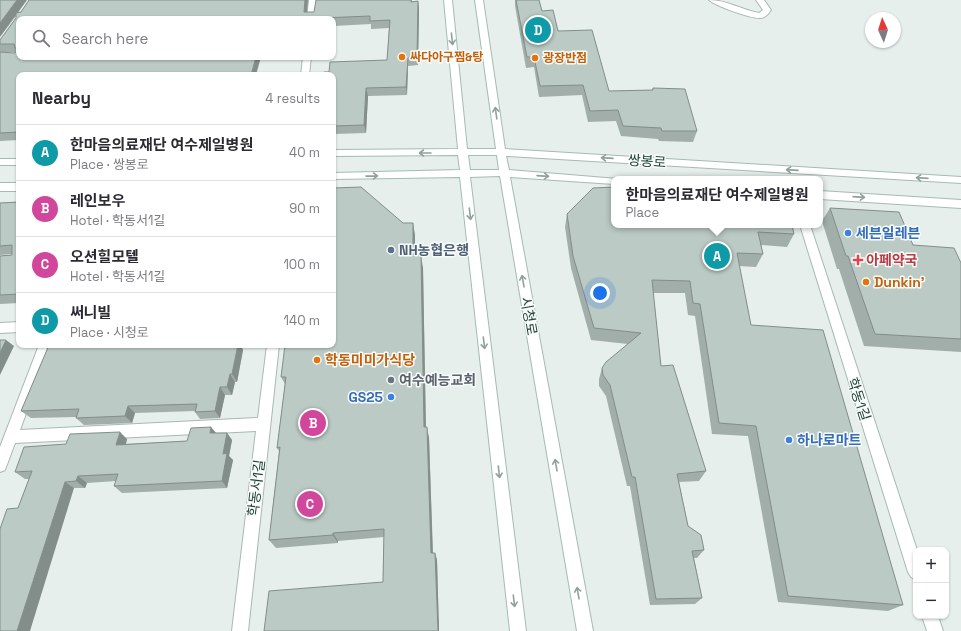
<!DOCTYPE html>
<meta charset="utf-8">
<style>
body{margin:0;font-family:"Space Grotesk","Noto Sans KR",sans-serif;background:#f7f7f7;color:#2b2b33}
.controls{position:absolute;right:12px;bottom:12px;display:grid;overflow:hidden;border-radius:8px;box-shadow:0 1px 3px #0004}
.controls button{width:36px;height:36px;display:grid;place-items:center;padding:0;border:0;border-bottom:1px solid #e1e1e2;background:#fff;color:#2b2b33;font:20px sans-serif}
.compass{position:absolute;left:865px;top:12px;width:36px;height:36px;border-radius:50%;background:#fff;box-shadow:0 1px 3px #0004;rotate:356deg}
.you{position:absolute;left:600px;top:293px;width:14px;height:14px;margin:-10px;border:3px solid #fff;border-radius:50%;background:#1a73e8;box-shadow:0 0 0 6px #1a73e833}
.badge{display:grid;place-items:center;width:26px;height:26px;border-radius:50%;background:#d93025;color:#fff;font-size:13px;font-weight:700}
.pin{position:absolute;translate:-50% -50%;border:2px solid #fff;box-shadow:0 1px 4px #0006}
.popup{position:absolute;left:611px;top:176px;width:212px;height:52px;box-sizing:border-box;display:grid;place-content:center;border-radius:8px;background:#fff;filter:drop-shadow(0 1px 3px #0005);font-size:13px;white-space:nowrap;color:#7c7c81}
.popup b{font-size:15px;color:#2b2b33}
.popup::after{content:'';position:absolute;left:50%;top:100%;margin-left:-8px;border:8px solid transparent;border-top-color:#fff}
.list{margin:0;padding:0;list-style:none}
h2{display:flex;justify-content:space-between;align-items:center;height:52px;margin:0;padding:0 16px;font-size:17px}
h2 small{font-size:13px;font-weight:400;color:#7c7c81}
.list li{display:grid;grid-template-columns:26px 1fr auto;gap:12px;align-items:center;box-sizing:border-box;height:56px;padding:0 16px;border-top:1px solid #e1e1e2}
.list b{display:block;font-size:15px;white-space:nowrap}
.list p{margin:0;font-size:13px;white-space:nowrap;color:#7c7c81}
.list em{font-size:13px;font-style:normal;color:#7c7c81}
.icon{flex:none;width:22px;height:22px;fill:none;stroke:currentColor;stroke-width:2;stroke-linecap:round;stroke-linejoin:round}
.map{position:relative;flex:none;width:961px;height:631px;overflow:hidden}
.search{position:absolute;background:#fff;box-shadow:0 1px 3px #0004;left:16px;top:16px;width:320px;height:44px;display:flex;align-items:center;gap:10px;box-sizing:border-box;padding:0 14px;border-radius:8px;color:#7c7c81;font-size:15px}
.panel{position:absolute;background:#fff;box-shadow:0 1px 3px #0004;left:16px;top:72px;width:320px;height:276px;border-radius:8px}
.map>svg:first-child{display:block}
</style>
<div class="map">
<svg width="961" height="631" viewBox="0 0 961 631">
<rect width="100%" height="100%" fill="#e6efeb"/>
<g fill="none" stroke-linecap="round" stroke-linejoin="round">
<defs>
<g id="street">
<polygon points="309,0 317,0 315,19 307,19"/>
<path d="M709,0C727,0 742,10 759,13L763,10L756,0H764L771,10C769,13 765,18 761,18C751,19 716,6 709,0Z"/>
<polygon points="303,57 311,57 309,75 301,75"/>
<polygon points="800,225 810,225 917,550 916,580 911,577 908,572"/>
<polygon points="19,322 19,332 0,333 0,323"/>
<polygon points="39,345 51,345 20,430 258,418 267,345 279,345 248,631 232,631 256,431 15,443 5,470 0,472 0,447"/>
<polygon points="922,616 938,616 943,631 927,631"/>
</g>
<g id="secondary">
<path d="M444,0H452L467,149H496L475,0H483L505,149L961,177V183L506,156L509,170L618,179H614V184L510,177L593,631H577L500,176L470,177L526,631H510L460,177L333,179V173L460,170L458,155L333,156V150L458,149ZM468,155H497L499,170H470Z"/>
<rect x="0" y="159" width="19" height="6"/>
<rect x="0" y="183" width="19" height="8"/>
<polygon points="820,191 961,200 961,208 820,199"/>
</g>
</defs>
<use href="#street" stroke="#a8b8b2" stroke-width="2"/>
<use href="#secondary" stroke="#a4bbb3" stroke-width="2"/>
<use href="#street" fill="#fff" fill-rule="evenodd"/>
<use href="#secondary" fill="#fff" fill-rule="evenodd"/>
</g>
<g fill="#a1aea9">
<polygon points="27,0 18,12 21,12 29,0 308,0 307,12 314,12 316,0 412,0 412,2 418,1 419,9 418,65 408,66 407,95 368,96 366,133 333,134 333,75 329,72 387,60 389,28 371,29 371,24 333,26 333,19 19,19 19,140 0,141 0,52 14,53 16,52 0,52 0,40 16,18 16,16 0,37"/>
<polygon points="515,0 539,0 542,11 558,31 609,91 652,90 653,88 697,131 693,142 659,141 658,139 621,136 616,121 588,122 582,95 539,97 534,67 526,68 515,6"/>
<polygon points="19,202 19,303 0,304 0,256 12,255 12,254 0,255 0,203"/>
<polygon points="830,208 913,245 961,263 961,352 864,346 839,269 837,269 822,221"/>
<polygon points="567,214 614,225 792,225 794,234 787,247 761,245 763,254 756,267 739,266 751,325 903,605 888,611 778,602 748,436 712,434 695,316 688,315 685,293 653,293 661,366 706,471 699,481 679,482 688,526 704,550 697,558 694,558 702,598 695,604 650,605 630,486 627,486 606,396 599,386 599,379 602,368 628,344 591,340 571,268 565,227"/>
<polygon points="403,223 413,223 415,236 415,256 423,268 426,427 429,438 433,553 435,553 437,560 439,631 264,631 383,582 384,537 338,541 338,543 276,548 269,540 279,451 277,448 285,384 281,377"/>
<polygon points="49,345 241,345 241,346 243,350 237,382 235,382 232,395 225,395 220,418 200,419 195,412 195,411 135,413 132,423 84,425 76,418 76,417 31,418 21,411"/>
<polygon points="216,433 227,433 232,440 229,456 233,460 227,488 122,493 114,486 116,481 87,483 85,488 74,488 18,508 29,479 25,479 15,472 66,444 127,439 126,444 187,441"/>
</g>
<g fill="#838d89">
<polygon points="17,0 27,0 0,37 0,23"/>
<polygon points="305,0 308,0 306,19 304,12"/>
<polygon points="418,1 419,9 418,65 417,57"/>
<polygon points="256,57 261,57 256,75 251,75"/>
<polygon points="408,58 408,66 407,95 406,87"/>
<polygon points="366,88 368,96 366,133 364,125"/>
<polygon points="413,223 415,236 415,269 413,256"/>
<polygon points="421,255 423,268 426,438 424,427"/>
<polygon points="6,340 14,346 0,375 0,353"/>
<polygon points="237,345 241,345 241,346 243,350 237,382 232,374"/>
<polygon points="230,374 235,382 232,395 227,387"/>
<polygon points="220,387 225,395 220,418 215,411"/>
<polygon points="128,406 135,413 132,423 125,416"/>
<polygon points="211,427 217,434 210,433"/>
<polygon points="427,427 429,438 433,561 431,553"/>
<polygon points="120,432 127,439 124,452 116,445"/>
<polygon points="227,433 232,440 229,456 233,460 227,488 222,481 223,454"/>
<polygon points="78,476 87,483 85,488 76,481"/>
<polygon points="65,482 74,488 30,631 17,631"/>
<polygon points="333,533 338,541 338,543 333,535"/>
<polygon points="435,553 437,560 439,631 438,631"/>
</g>
<g fill="#bbcac4" stroke="#838d89">
<polygon points="0,0 17,0 0,23"/>
<polygon points="29,0 305,0 304,12 314,12 316,0 411,0 411,2 418,1 417,57 408,58 406,87 366,88 364,125 333,126 333,75 323,75 324,72 329,72 330,62 387,60 390,20 370,21 370,16 298,19 94,19 95,18 53,19 19,19 19,49 15,48 14,44 0,44 0,40 16,18 16,13 21,12"/>
<polygon points="516,0 539,0 542,11 553,10 558,31 592,30 609,91 653,90 653,88 685,89 697,131 662,131 661,128 623,126 618,110 590,111 583,85 540,86 534,57 527,57"/>
<polygon points="19,50 19,57 256,57 251,75 19,75 19,132 0,133 0,52 14,53"/>
<polygon points="361,187 403,223 413,223 413,256 421,255 424,427 427,427 431,553 435,553 438,631 264,631 269,591 383,582 384,529 333,533 333,535 269,540 280,447 277,448 286,377 281,377 285,345 333,345 333,188"/>
<polygon points="614,187 614,225 792,225 794,234 758,232 763,254 737,253 751,325 823,330 903,605 788,596 756,426 719,423 700,304 693,303 690,281 652,280 661,366 673,365 706,471 677,474 688,526 701,535 704,550 692,551 702,598 656,599 635,477 632,477 610,385 603,375 602,368 606,362 641,333 594,328 573,256 567,214 593,188"/>
<polygon points="19,202 19,294 0,295 0,256 12,255 12,245 0,246 0,203"/>
<polygon points="830,208 899,212 913,245 954,248 961,263 961,339 875,334 848,256 846,256"/>
<polygon points="0,340 6,340 0,353"/>
<polygon points="49,345 238,345 232,374 230,374 227,387 220,387 215,411 195,412 197,404 128,406 125,416 76,418 79,409 21,411"/>
<polygon points="211,427 210,433 227,433 223,454 227,453 222,481 114,486 118,474 78,476 76,481 65,482 17,631 0,631 0,529 7,509 18,508 32,471 15,472 24,447 66,444 70,434 120,432 116,445 187,441 191,428"/>
</g>
<defs><path id="oneway-shaft" d="M-6 0H5M1.5-3L5.5 0L1.5 3" fill="none" stroke-width="1.6" stroke-linecap="round" stroke-linejoin="round"/></defs>
<g stroke="#92a09c">
<use href="#oneway-shaft" transform="translate(452 39) rotate(84)"/>
<use href="#oneway-shaft" transform="translate(496 113) rotate(-98)"/>
<use href="#oneway-shaft" transform="translate(425 153) rotate(180)"/>
<use href="#oneway-shaft" transform="translate(607 158) rotate(-176)"/>
<use href="#oneway-shaft" transform="translate(792 170) rotate(-176)"/>
<use href="#oneway-shaft" transform="translate(372 176) rotate(-1)"/>
<use href="#oneway-shaft" transform="translate(543 176) rotate(4)"/>
<use href="#oneway-shaft" transform="translate(922 178) rotate(-176)"/>
<use href="#oneway-shaft" transform="translate(859 197) rotate(4)"/>
<use href="#oneway-shaft" transform="translate(470 214) rotate(83)"/>
<use href="#oneway-shaft" transform="translate(523 281) rotate(-100)"/>
<use href="#oneway-shaft" transform="translate(484 343) rotate(83)"/>
<use href="#oneway-shaft" transform="translate(556 465) rotate(-100)"/>
<use href="#oneway-shaft" transform="translate(499 472) rotate(83)"/>
<use href="#oneway-shaft" transform="translate(578 593) rotate(-100)"/>
<use href="#oneway-shaft" transform="translate(514 601) rotate(83)"/>
</g>
<g fill="#e8710a" stroke="#f7fbf9" stroke-width="1.5">
<circle cx="402" cy="57" r="4"/>
<circle cx="535" cy="58" r="4"/>
<circle cx="866" cy="282" r="4"/>
<circle cx="317" cy="360" r="4"/>
</g>
<g fill="#3f7fe0" stroke="#f7fbf9" stroke-width="1.5">
<circle cx="848" cy="233" r="4"/>
<circle cx="391" cy="397" r="4"/>
<circle cx="789" cy="440" r="4"/>
</g>
<circle fill="#5c6f8a" stroke="#f7fbf9" stroke-width="1.5" cx="391" cy="250" r="4"/>
<path fill="#e0444e" stroke="#f7fbf9" stroke-width="1.5" d="M856 254h4v4h4v4h-4v4h-4v-4h-4v-4h4z"/>
<circle fill="#6b7280" stroke="#f7fbf9" stroke-width="1.5" cx="391" cy="380" r="4"/>
<g text-anchor="middle" dominant-baseline="central" stroke-width="3" stroke-linejoin="round" paint-order="stroke">
<g font-size="12" font-weight="bold" fill="#c56008" stroke="#f7fbf9" text-anchor="start">
<text x="410" y="57">싸다아구찜&amp;탕</text>
<text x="543" y="58">광장반점</text>
</g>
<g font-size="14" fill="#24423a" stroke="#f7fbf9">
<text transform="translate(647 161) rotate(4)">쌍봉로</text>
<text transform="translate(529 316) rotate(80)">시청로</text>
<text transform="translate(859 399) rotate(72)">학동1길</text>
<text transform="translate(256 488) rotate(-83)">학동서1길</text>
</g>
<g font-size="14" font-weight="bold" fill="#366cbe" stroke="#f7fbf9" text-anchor="start">
<text x="856" y="233">세븐일레븐</text>
<text x="383" y="397" text-anchor="end">GS25</text>
<text x="797" y="440">하나로마트</text>
</g>
<g font-size="14" font-weight="bold" fill="#4e5e75" stroke="#f7fbf9" text-anchor="start">
<text x="399" y="250">NH농협은행</text>
</g>
<g font-size="14" font-weight="bold" fill="#be3a42" stroke="#f7fbf9" text-anchor="start">
<text x="866" y="260">아페약국</text>
</g>
<g font-size="14" font-weight="bold" fill="#c56008" stroke="#f7fbf9" text-anchor="start">
<text x="874" y="282">Dunkin'</text>
<text x="325" y="360">학동미미가식당</text>
</g>
<g font-size="14" font-weight="bold" fill="#5b616d" stroke="#f7fbf9" text-anchor="start">
<text x="399" y="380">여수예능교회</text>
</g>
</g>
</svg>
<div class="controls">
<button>+</button>
<button>−</button>
</div>
<svg class="compass" viewBox="-18 -18 36 36"><path d="M0-13l5 13h-10z" fill="#e53935"/><path d="M0 13l5-13h-10z" fill="#7c7c81"/></svg>
<div class="you"></div>
<div class="pin badge" style="left:717px;top:256px;background:#0f9aa8">A</div>
<div class="popup"><b>한마음의료재단 여수제일병원</b>Place</div>
<div class="pin badge" style="left:313px;top:423px;background:#d1479c">B</div>
<div class="pin badge" style="left:310px;top:504px;background:#d1479c">C</div>
<div class="pin badge" style="left:538px;top:30px;background:#0f9aa8">D</div>
<div class="search"><svg class="icon" aria-label="search" viewBox="0 0 24 24"><circle cx="10" cy="10" r="6"/><path d="M15 15l6 6"/></svg>Search here</div>
<section class="panel">
<h2>Nearby<small>4 results</small></h2>
<ul class="list">
<li><span class="badge" style="background:#0f9aa8">A</span><div><b>한마음의료재단 여수제일병원</b><p>Place · 쌍봉로</p></div><em>40 m</em></li>
<li><span class="badge" style="background:#d1479c">B</span><div><b>레인보우</b><p>Hotel · 학동서1길</p></div><em>90 m</em></li>
<li><span class="badge" style="background:#d1479c">C</span><div><b>오션힐모텔</b><p>Hotel · 학동서1길</p></div><em>100 m</em></li>
<li><span class="badge" style="background:#0f9aa8">D</span><div><b>써니빌</b><p>Place · 시청로</p></div><em>140 m</em></li>
</ul>
</section>
</div>
